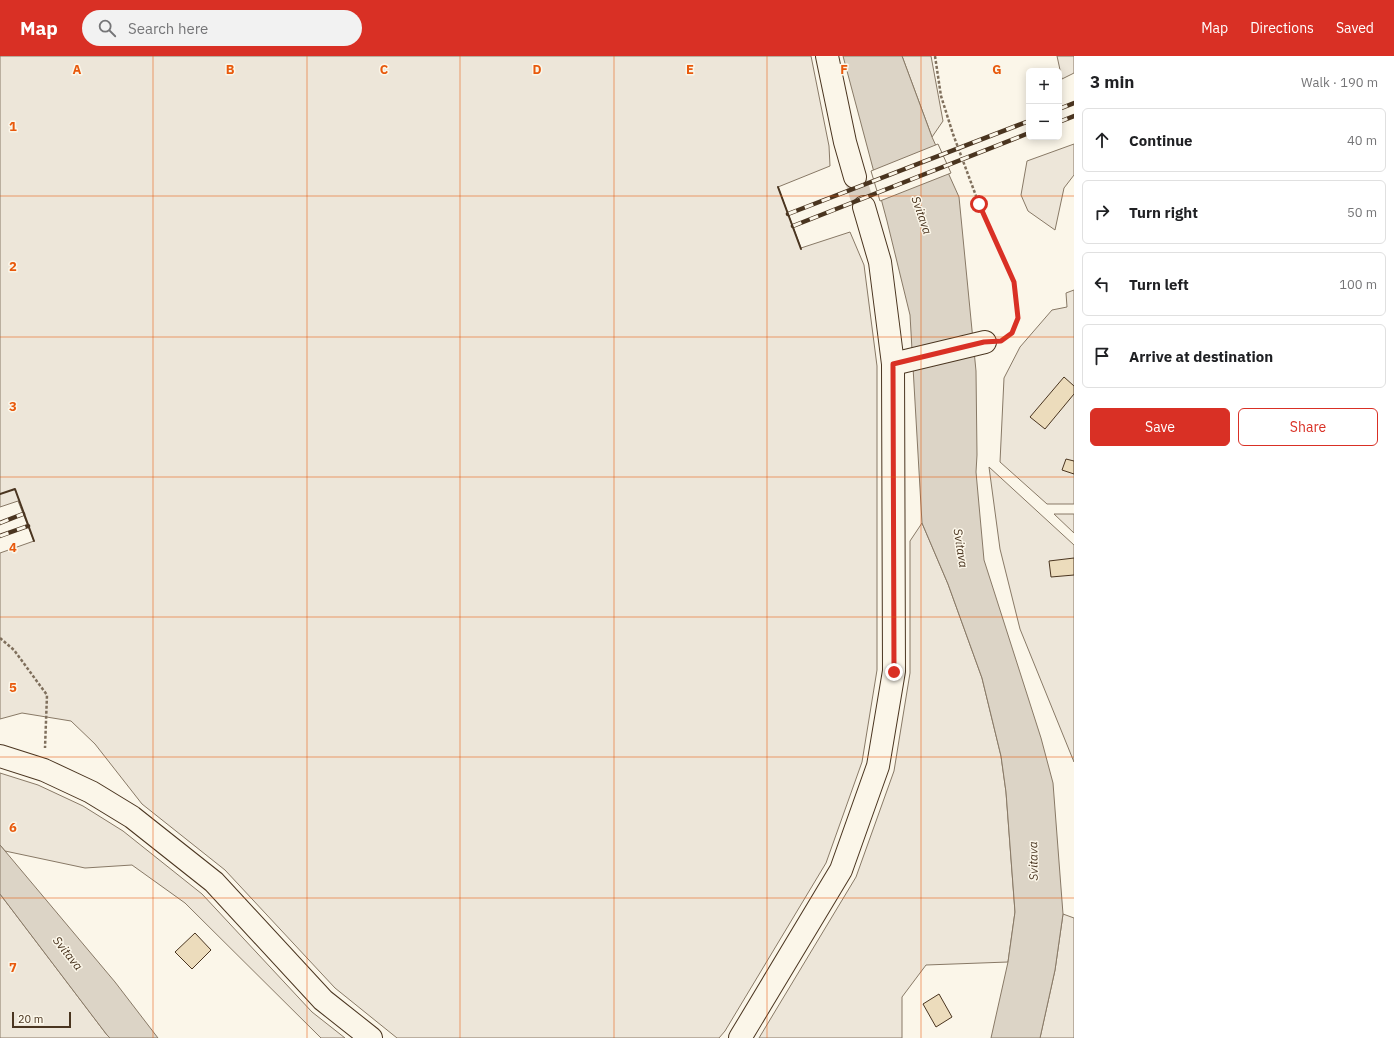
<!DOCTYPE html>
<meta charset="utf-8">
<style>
body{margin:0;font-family:"IBM Plex Sans",sans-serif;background:#f2f2f2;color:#202124}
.controls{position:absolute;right:12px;top:12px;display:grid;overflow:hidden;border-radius:6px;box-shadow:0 2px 10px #0003}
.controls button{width:36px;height:36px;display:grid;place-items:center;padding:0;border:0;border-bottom:1px solid #e0e0e0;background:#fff;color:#202124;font:20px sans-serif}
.scale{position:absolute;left:12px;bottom:10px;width:59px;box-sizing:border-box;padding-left:4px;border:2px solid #4a3520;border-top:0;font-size:11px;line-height:14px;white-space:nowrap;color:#4a3520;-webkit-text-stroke:3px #fbf6e9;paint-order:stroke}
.stop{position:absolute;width:12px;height:12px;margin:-9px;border:3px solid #d93025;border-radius:50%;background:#fff}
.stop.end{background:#d93025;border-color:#fff;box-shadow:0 1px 4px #0008}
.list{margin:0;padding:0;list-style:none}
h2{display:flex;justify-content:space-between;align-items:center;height:52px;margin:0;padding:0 16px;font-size:17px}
h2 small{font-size:13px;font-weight:400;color:#757577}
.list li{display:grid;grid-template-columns:26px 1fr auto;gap:12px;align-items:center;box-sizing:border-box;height:64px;margin:0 8px 8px;padding:0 8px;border:1px solid #e0e0e0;border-radius:6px}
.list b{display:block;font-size:15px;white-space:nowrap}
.list em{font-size:13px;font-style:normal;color:#757577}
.actions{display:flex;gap:8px;padding:12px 16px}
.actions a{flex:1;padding:9px 0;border:1px solid #d93025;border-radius:6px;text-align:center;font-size:14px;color:#d93025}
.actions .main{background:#d93025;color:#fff}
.icon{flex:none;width:22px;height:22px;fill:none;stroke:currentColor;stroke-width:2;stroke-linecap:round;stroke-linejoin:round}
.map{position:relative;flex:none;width:1074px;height:982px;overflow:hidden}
header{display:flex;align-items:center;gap:24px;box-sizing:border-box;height:56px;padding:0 20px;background:#d93025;color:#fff}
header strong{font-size:19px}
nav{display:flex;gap:22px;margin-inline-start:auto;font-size:14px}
.search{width:280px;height:36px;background:#f2f2f2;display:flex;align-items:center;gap:10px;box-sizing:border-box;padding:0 14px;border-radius:22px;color:#757577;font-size:15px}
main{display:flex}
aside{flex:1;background:#fff}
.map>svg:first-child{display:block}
</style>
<header>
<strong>Map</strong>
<div class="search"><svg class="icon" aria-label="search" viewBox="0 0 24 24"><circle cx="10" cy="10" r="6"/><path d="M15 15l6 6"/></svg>Search here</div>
<nav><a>Map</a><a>Directions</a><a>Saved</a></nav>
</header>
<main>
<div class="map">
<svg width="1074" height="982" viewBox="0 0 1074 982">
<rect width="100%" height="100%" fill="#fbf6e9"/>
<g fill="#ede6d9" stroke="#887966">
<polygon points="0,0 811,0 829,90 830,110 778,131 801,192 850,176 864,209 877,310 877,614 862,706 826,807 725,975 719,982 397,982 335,932 225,814 142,748 95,688 71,665 22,657 0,663 0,497 34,485 18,445 0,451"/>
<polygon points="902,0 931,0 943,65 932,81"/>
<polygon points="1057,0 1074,0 1074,17 1062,23"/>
<polygon points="1074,88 1074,119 1064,132 1055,174 1028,155 1021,139 1027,105"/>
<polygon points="1074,234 1074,448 1047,448 1000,406 1004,322 1020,291 1052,254 1067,251 1066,237"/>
<polygon points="989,411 1074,489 1074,706 1020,573 1000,493"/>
<polygon points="1054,458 1074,458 1074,477"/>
<polygon points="922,467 948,528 982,622 1001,700 1006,736 1015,856 1008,906 926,909 902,941 902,982 759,982 856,821 894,715 910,617 910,485"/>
<polygon points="0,717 38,729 83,750 123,775 202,838 312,956 345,982 321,982 185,847 132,809 85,812 5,795 0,789"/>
<polygon points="0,838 107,979 110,982 0,982"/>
<polygon points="1063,858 1074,862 1074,982 1040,982 1055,914"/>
</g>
<g fill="#dcd4c6" stroke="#887966">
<polygon points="843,0 902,0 932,81 959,141 976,315 977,399 976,416 984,504 1041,682 1053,727 1063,858 1055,914 1040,982 991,982 1008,906 1015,856 1006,736 1001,700 982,622 948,528 922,467 910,259 887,165"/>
<polygon points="0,789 115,926 158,982 110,982 107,979 0,838"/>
</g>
<polygon fill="#fbf6e9" stroke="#887966" points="938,88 951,117 880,145 871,115"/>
<g fill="#ecdcbc" stroke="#4a3520">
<polygon points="1064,321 1074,330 1074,338 1045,373 1030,361"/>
<polygon points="1066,403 1074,405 1074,418 1062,414"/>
<polygon points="1074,502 1074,519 1051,521 1049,505"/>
<polygon points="195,877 211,894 192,913 175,896"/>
<polygon points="939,938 952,961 936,971 923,948"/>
</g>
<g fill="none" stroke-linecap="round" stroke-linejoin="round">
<polyline stroke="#d8cfc1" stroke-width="22" stroke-dasharray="22 11" stroke-linecap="butt" points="855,121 864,151"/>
<defs>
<g id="minor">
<polyline points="827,0 845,86 855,121"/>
<polyline points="893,308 985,286"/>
<polyline points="0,700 44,714 91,736 132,761 214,826 323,944 371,982"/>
<polyline points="740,982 841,814 878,710 894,615 893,308 880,206 864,151"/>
</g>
</defs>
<use href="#minor" stroke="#4a3520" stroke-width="24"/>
<g stroke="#7f6f5c" stroke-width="2.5" stroke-dasharray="3 2" stroke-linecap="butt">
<polyline points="935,0 941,40 953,78 979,148 1014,226 1018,262 1012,277 1005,282"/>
<polyline points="0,582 14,594 47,639 45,692"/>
</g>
<use href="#minor" stroke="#fbf6e9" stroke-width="22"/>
<defs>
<g id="rail">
<polyline points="1059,53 1074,47"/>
<polyline points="1059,66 1074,60"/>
<polyline points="788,158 1029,65"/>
<polyline points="793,170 1029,77"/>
<polyline points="0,467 23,458"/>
<polyline points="0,480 28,470"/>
</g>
</defs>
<use href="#rail" stroke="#4a3520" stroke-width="4.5"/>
<use href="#rail" stroke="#fbf6e9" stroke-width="3" stroke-dasharray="9" stroke-linecap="butt"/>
<g stroke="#4a3520" stroke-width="2">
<polyline points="778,131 801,193"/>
<polyline points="0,438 15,433 34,485"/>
</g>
</g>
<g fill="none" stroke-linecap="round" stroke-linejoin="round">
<polyline stroke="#d93025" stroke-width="5" points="894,616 893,308 984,286 1001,285 1012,277 1018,262 1014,226 979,148"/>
</g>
<path fill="none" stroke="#e8590c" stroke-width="1" stroke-opacity="0.55" d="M153,0V982M307,0V982M460,0V982M614,0V982M767,0V982M921,0V982M0,140H1074M0,281H1074M0,421H1074M0,561H1074M0,701H1074M0,842H1074"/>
<g text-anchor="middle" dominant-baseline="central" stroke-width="3" stroke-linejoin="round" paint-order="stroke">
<g font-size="12" font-style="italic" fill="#4a3520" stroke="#fbf6e9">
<text transform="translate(922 159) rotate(71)">Svitava</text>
<text transform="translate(961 492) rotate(81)">Svitava</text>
<text transform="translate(1033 805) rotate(-91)">Svitava</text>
<text transform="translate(68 897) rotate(51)">Svitava</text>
</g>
</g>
<g font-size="13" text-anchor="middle" font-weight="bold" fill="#e8590c" stroke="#fbf6e9" stroke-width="3" stroke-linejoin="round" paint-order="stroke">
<text x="77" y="18">A</text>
<text x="230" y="18">B</text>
<text x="384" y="18">C</text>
<text x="537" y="18">D</text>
<text x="690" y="18">E</text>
<text x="844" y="18">F</text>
<text x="997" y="18">G</text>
<text x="13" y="75">1</text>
<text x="13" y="215">2</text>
<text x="13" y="355">3</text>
<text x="13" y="496">4</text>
<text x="13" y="636">5</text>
<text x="13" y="776">6</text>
<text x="13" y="916">7</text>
</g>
</svg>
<div class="controls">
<button>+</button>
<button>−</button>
</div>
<div class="scale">20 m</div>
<div class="stop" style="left:979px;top:148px"></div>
<div class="stop end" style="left:894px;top:616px"></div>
</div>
<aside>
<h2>3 min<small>Walk · 190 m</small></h2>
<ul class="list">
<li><svg class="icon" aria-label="ahead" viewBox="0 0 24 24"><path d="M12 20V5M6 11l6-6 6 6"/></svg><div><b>Continue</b></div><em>40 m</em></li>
<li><svg class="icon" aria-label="right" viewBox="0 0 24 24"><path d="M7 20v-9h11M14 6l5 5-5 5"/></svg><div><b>Turn right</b></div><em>50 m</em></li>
<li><svg class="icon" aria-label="left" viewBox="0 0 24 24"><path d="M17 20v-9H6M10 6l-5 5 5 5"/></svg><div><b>Turn left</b></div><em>100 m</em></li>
<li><svg class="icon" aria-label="arrive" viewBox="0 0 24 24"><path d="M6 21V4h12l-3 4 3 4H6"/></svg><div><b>Arrive at destination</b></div></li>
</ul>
<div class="actions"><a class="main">Save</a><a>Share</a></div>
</aside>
</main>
